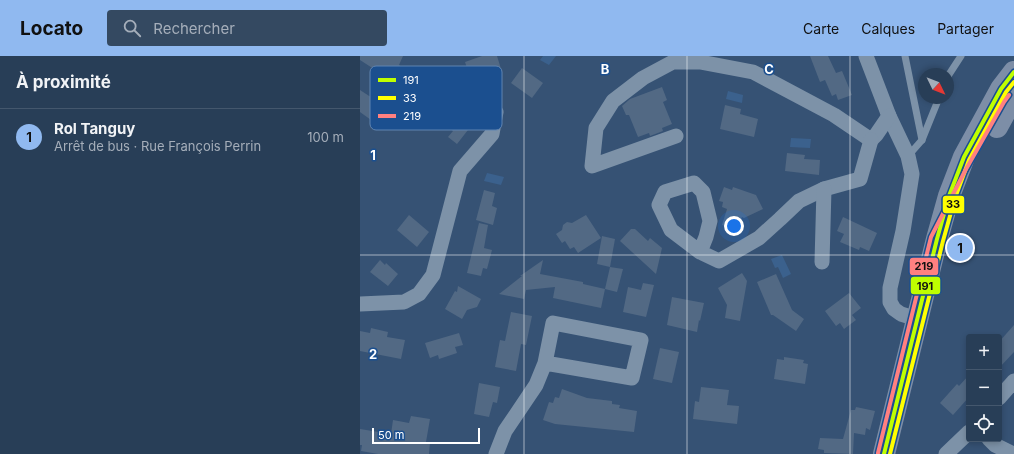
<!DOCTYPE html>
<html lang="fr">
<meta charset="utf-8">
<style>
body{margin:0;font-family:Inter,sans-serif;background:#344961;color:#f1f3f6}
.controls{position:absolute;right:12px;bottom:12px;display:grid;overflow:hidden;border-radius:4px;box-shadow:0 2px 6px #0003}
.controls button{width:36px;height:36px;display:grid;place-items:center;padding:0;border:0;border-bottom:1px solid #44576d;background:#283e57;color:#f1f3f6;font:20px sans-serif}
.compass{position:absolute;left:558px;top:12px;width:36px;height:36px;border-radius:50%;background:#283e57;box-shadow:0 2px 6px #0003;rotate:133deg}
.scale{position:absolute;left:12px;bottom:10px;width:108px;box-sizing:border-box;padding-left:4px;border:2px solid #fff;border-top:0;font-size:11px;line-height:14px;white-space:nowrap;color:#fff;-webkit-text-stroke:3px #1b4f8f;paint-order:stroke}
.you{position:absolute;left:374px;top:170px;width:14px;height:14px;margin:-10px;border:3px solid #fff;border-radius:50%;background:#1a73e8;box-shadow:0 0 0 6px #1a73e833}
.badge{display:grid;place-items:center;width:26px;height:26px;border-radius:50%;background:#90b9f0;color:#111;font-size:13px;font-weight:700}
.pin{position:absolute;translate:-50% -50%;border:2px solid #fff;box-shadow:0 1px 4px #0006}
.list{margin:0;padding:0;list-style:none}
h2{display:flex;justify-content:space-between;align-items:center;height:52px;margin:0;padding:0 16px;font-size:17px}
h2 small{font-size:13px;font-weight:400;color:#a5aeba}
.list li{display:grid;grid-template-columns:26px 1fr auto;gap:12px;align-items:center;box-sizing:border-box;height:56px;padding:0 16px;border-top:1px solid #44576d}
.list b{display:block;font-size:15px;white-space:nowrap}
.list p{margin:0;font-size:13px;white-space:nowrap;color:#a5aeba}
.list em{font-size:13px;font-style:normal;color:#a5aeba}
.icon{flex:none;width:22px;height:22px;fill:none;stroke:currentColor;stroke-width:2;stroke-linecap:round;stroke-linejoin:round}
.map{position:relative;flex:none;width:654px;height:398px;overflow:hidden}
header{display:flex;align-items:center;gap:24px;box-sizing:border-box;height:56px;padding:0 20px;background:#90b9f0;color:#111}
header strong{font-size:19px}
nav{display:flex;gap:22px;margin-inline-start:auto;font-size:14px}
.search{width:280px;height:36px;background:#344961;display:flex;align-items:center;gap:10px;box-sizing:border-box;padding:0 14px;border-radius:4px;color:#a5aeba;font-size:15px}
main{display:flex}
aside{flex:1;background:#283e57}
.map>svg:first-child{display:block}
</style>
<header>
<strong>Locato</strong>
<div class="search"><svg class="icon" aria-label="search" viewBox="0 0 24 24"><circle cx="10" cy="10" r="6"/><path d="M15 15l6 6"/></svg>Rechercher</div>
<nav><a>Carte</a><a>Calques</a><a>Partager</a></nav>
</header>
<main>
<aside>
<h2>À proximité<small></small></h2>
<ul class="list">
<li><span class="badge">1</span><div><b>Rol Tanguy</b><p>Arrêt de bus · Rue François Perrin</p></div><em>100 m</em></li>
</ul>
</aside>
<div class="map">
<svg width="654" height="398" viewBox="0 0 654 398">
<rect width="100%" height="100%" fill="#365274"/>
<g fill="#3b618d">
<polygon points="183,0 196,0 189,9 180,4"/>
<polygon points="368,35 383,39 382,47 366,43"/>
<polygon points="431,82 451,83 450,92 430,91"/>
<polygon points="127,117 144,121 141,129 124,125"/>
<polygon points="422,199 431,218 423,222 418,211 415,212 411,203"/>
</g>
<g fill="#526984">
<polygon points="0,0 43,0 39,9 52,17 41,32 19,12 17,15 0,4"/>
<polygon points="122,0 137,0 142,16 119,24 119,26 108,30 100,25 97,16 107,12 105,6"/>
<polygon points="450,0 468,0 476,17 482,15 492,39 478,44 476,38 472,40 465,24 460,26"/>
<polygon points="162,12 183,27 172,42 151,27"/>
<polygon points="302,31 307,44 303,46 312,68 302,72 303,75 290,80 289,77 278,81 269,59 266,59 262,50 270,43"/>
<polygon points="0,34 29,53 18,69 0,56"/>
<polygon points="365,49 381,53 380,58 398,63 394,81 360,73"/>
<polygon points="100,53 115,65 97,88 88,81 93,75 87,70"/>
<polygon points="427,97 445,99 444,103 460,104 459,119 425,115"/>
<polygon points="364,131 372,134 373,131 396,139 403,153 384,162 382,161 377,174 362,169 367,153 362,151 363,146 359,145"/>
<polygon points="124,134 135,137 132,150 137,152 133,169 116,164"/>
<polygon points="49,159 69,176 57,191 37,174"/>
<polygon points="226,159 241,182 218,197 214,191 210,193 205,185 202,187 196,178 202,174 203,169 207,166 212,167"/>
<polygon points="483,161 517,177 509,195 500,191 499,194 480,186 484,178 477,175"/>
<polygon points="119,167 128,169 124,192 132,194 127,213 123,212 121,220 107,217"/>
<polygon points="271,173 275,173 288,185 290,182 302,192 296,218 260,185"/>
<polygon points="242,180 255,183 250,211 237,208"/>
<polygon points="20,204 25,209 26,207 38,218 28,230 10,216"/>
<polygon points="183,204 180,218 223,226 223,228 245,233 241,252 193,242 195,231 166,234 164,243 139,238 162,220 160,220"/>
<polygon points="250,211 263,213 257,236 245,233"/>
<polygon points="382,217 387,225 380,265 365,262 367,249 358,232"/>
<polygon points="416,218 432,254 444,263 436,275 413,259 411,259 397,226"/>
<polygon points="283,227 294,229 286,261 263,256 268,231 281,234"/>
<polygon points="98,230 121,243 117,251 107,254 102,263 85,253 95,235 97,236"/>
<polygon points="489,237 501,252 492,259 496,264 484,273 480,267 476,270 465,255"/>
<polygon points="312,241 344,247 340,265 339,264 337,276 307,269"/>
<polygon points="151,256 172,260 166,289 161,288 156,315 135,311 140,284 145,285"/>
<polygon points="654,269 654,296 639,312 639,286"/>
<polygon points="11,272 28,276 27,281 45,284 41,303 0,295 0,275 10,277"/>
<polygon points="99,277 103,289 95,291 97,297 79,303 78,299 70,302 65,287"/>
<polygon points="300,292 319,296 312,327 293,323"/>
<polygon points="424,301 444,304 443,307 448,308 445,328 414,323 417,303 424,304"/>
<polygon points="609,319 609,341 593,359 580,347 597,328 599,330"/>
<polygon points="119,327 140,331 137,347 133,346 129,361 114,358"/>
<polygon points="341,331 369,334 367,349 379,350 377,368 333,363 335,345 339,346"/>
<polygon points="202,333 227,342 252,345 252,348 260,349 259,352 277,355 274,376 195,368 183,364 189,346 193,347 195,341 199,342"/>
<polygon points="496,351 515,355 510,374 506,372 505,379 494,377 493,398 464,397 464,394 458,393 460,382 483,383 491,354 495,354"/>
<polygon points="51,360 70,363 66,386 70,386 69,398 18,398 1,395 2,389 0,389 0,373 31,378 33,364 49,367"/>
</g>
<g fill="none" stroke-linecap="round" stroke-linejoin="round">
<g stroke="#7d92a8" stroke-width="7">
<polyline points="545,0 562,84"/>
<polyline points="588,20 601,0"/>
<polyline points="548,100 562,84 579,42"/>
</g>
<g stroke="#7d92a8" stroke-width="15">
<polyline points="506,0 529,60 548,100 552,118 543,175 530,232 530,246 534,253 541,258 557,263"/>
<polyline points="316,80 232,110 236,72 253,45 283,22 313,6 340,6 393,16 474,59 511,84 516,79 529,60"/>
<polyline points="340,196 311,174 299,149 305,136 334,127 343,136 350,165 346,181 340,196 359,205 399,182 420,163 439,145 464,133 500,123 511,84"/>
<polyline points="462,206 464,133"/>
<polyline points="0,248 44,246 59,238 73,219 100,115 132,78 136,56"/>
<polyline points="639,342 654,325"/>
<polyline points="629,383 635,389 653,398"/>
<polyline points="136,398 145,375 176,329 185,307 193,267 281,284 272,322 185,307"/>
<polyline points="586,398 609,376"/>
</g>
<g stroke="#7d8ea7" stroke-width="22">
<polyline points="637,71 649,49 654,43"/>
<polyline points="524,398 577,183 589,140 604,101 641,33 654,16"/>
</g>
<defs>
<polyline id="bus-1" points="524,398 577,183 589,140 604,101 641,33 654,16"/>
<polyline id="bus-2" points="530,398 583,185 595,142 609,104 646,36 654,26"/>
<polyline id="bus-3" points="518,397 571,181 605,115 644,46 649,39"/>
</defs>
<use href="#bus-1" stroke="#1b4f8f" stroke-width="7"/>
<use href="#bus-2" stroke="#1b4f8f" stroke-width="7"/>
<use href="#bus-3" stroke="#1b4f8f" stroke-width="7"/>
<use href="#bus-1" stroke="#bfff00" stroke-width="4"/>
<use href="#bus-2" stroke="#ff0" stroke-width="4"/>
<use href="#bus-3" stroke="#ff8080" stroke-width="4"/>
</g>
<path fill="none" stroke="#fff" stroke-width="1" stroke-opacity="0.55" d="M164,0V398M327,0V398M490,0V398M0,199H654"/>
<rect x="10" y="10" width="132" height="64" rx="6" fill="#1b4f8f" stroke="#5f84b1" stroke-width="1"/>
<rect x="18" y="22" width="18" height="4" fill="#bfff00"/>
<rect x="18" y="40" width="18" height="4" fill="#ff0"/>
<rect x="18" y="58" width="18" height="4" fill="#ff8080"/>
<g font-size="11" fill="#fff">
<text x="43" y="28">191</text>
<text x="43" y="46">33</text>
<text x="43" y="64">219</text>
</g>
<g font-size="13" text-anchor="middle" font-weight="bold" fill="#fff" stroke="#1b4f8f" stroke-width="3" stroke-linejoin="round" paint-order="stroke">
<text x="245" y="18">B</text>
<text x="409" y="18">C</text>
<text x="13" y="104">1</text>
<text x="13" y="303">2</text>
</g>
<g stroke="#1b4f8f" stroke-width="1.5">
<rect x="582" y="139" width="23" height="19" rx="4" fill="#ff0"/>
<rect x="549" y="201" width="30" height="19" rx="4" fill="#ff8080"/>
<rect x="550" y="220" width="31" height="19" rx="4" fill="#bfff00"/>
</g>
<g font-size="11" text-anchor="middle" font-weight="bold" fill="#111">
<text x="593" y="152">33</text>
<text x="564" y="214">219</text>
<text x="565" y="234">191</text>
</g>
</svg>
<div class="controls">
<button>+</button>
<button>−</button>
<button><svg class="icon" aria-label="locate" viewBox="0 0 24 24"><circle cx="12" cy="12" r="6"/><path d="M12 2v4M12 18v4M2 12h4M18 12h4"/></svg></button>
</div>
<svg class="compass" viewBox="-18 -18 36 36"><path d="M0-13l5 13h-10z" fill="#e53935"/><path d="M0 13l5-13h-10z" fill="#a5aeba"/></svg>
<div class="scale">50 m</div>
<div class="you"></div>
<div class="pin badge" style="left:600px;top:192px">1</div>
</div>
</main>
